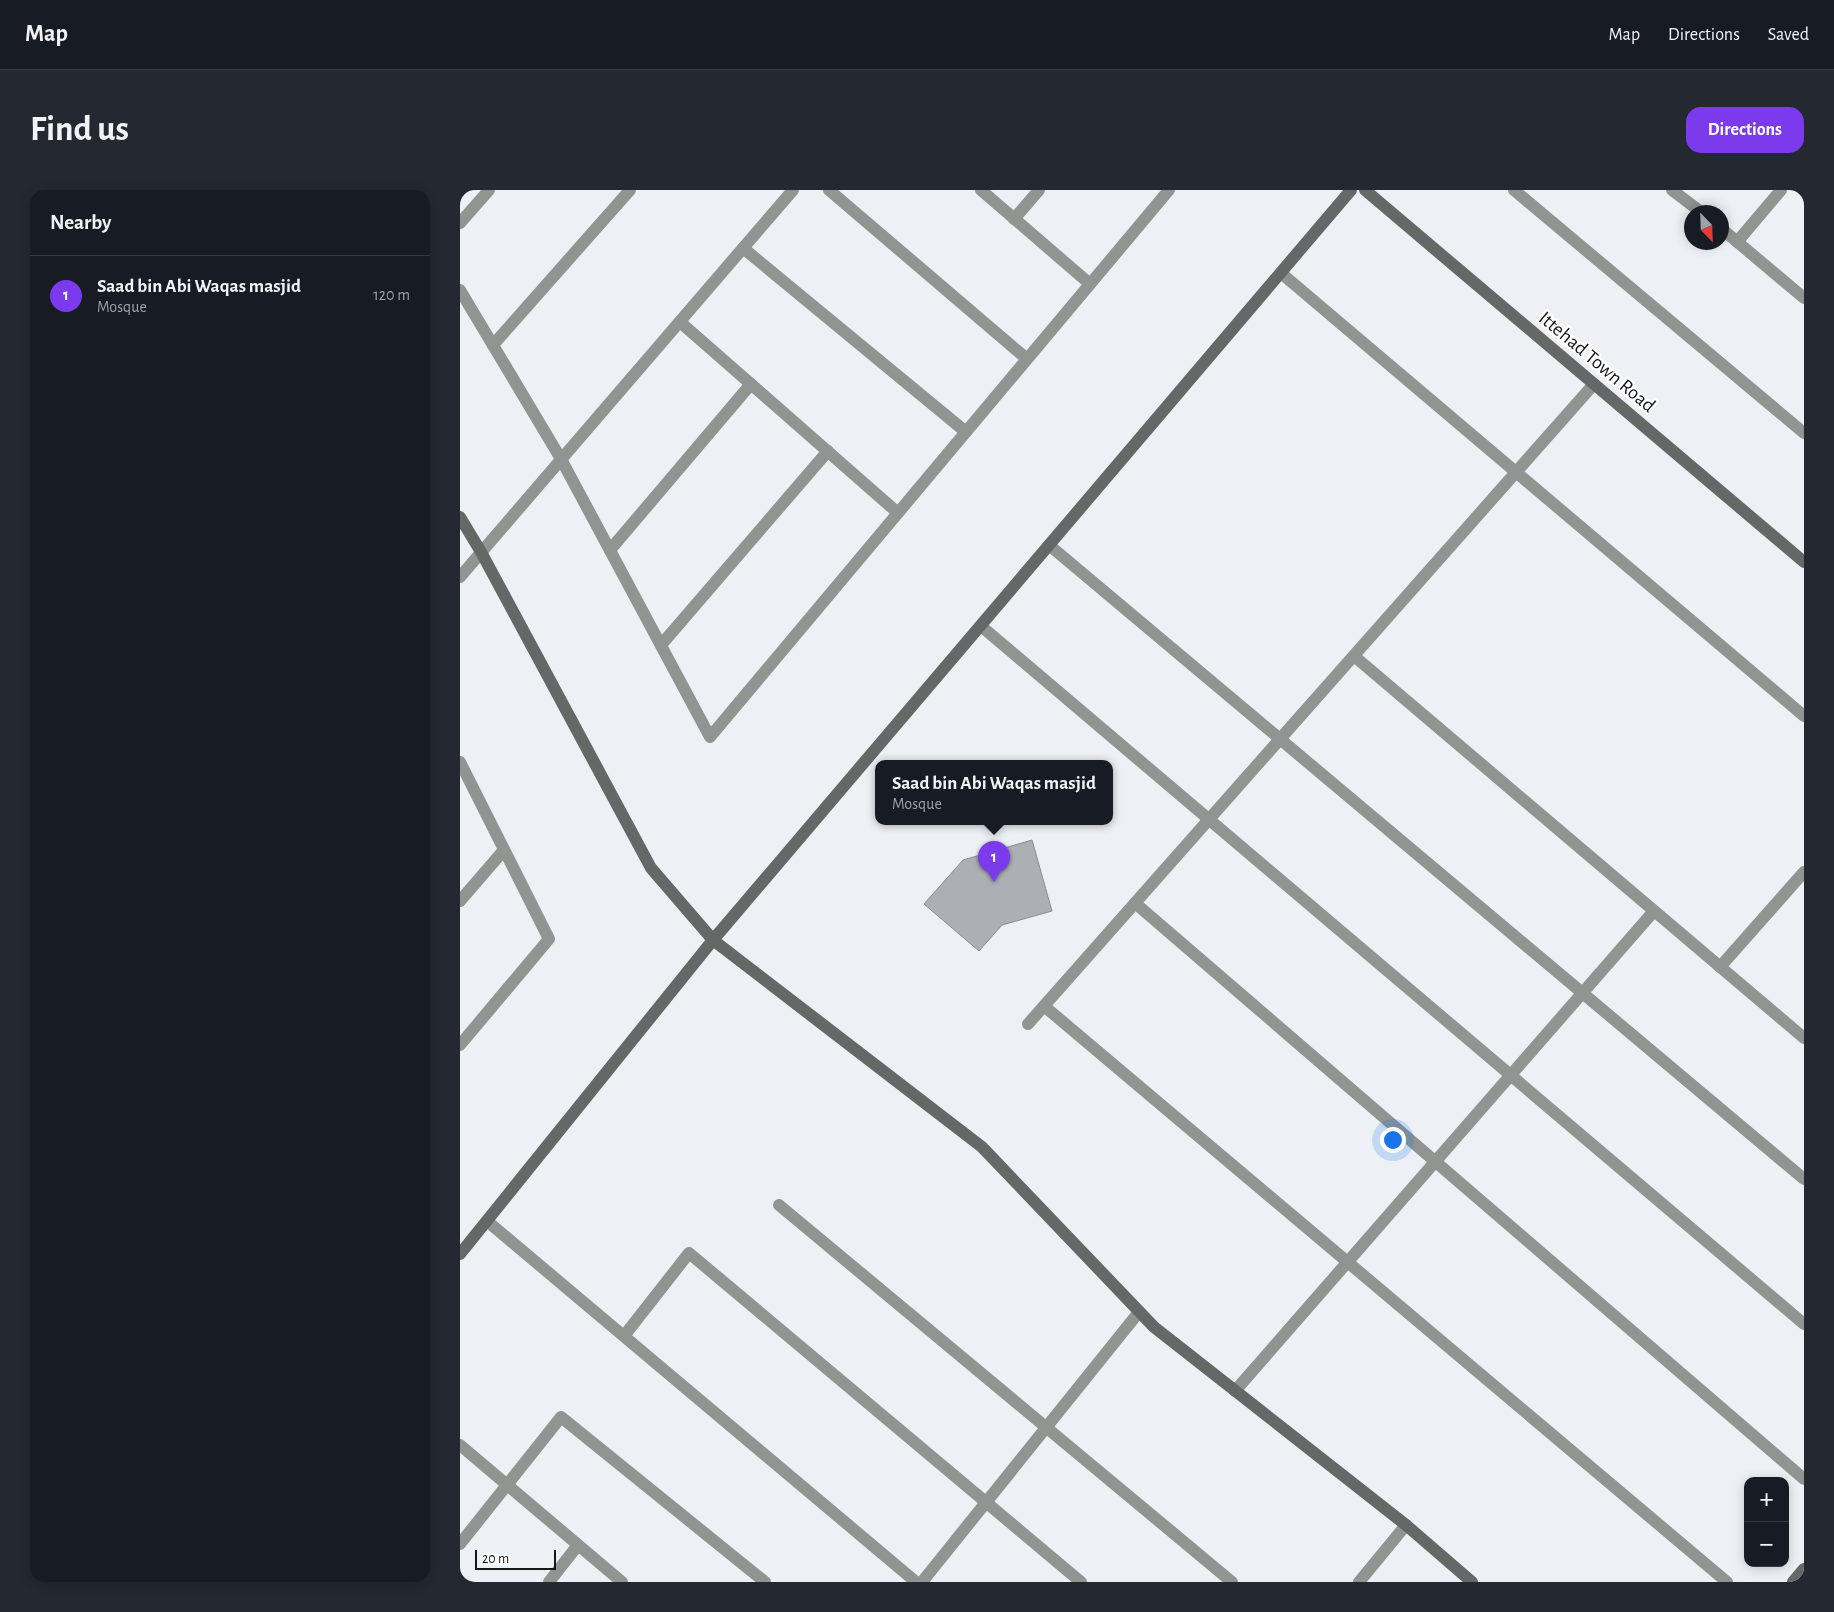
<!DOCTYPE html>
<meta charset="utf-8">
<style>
body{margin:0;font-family:"Alegreya Sans",sans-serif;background:#242831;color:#f1f3f6}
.controls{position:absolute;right:15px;bottom:15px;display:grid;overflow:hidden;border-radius:10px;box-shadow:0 2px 12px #0003}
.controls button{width:45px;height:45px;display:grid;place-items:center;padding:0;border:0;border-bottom:1px solid #363941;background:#171b24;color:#f1f3f6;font:25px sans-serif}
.compass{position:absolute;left:1224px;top:15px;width:45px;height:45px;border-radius:50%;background:#171b24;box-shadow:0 2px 12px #0003;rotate:157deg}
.scale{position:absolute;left:15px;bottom:12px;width:81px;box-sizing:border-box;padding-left:5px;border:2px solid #151618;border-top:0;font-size:14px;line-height:18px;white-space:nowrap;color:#151618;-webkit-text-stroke:4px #fff;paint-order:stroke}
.you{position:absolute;left:932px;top:949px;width:18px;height:18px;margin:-12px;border:4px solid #fff;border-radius:50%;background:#1a73e8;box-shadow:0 0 0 8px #1a73e833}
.badge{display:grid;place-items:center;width:32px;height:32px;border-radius:50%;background:#7c3aed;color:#fff;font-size:16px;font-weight:700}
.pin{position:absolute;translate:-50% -41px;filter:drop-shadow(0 1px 2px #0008)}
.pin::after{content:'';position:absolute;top:26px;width:18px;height:15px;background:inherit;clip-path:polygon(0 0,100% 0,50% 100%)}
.popup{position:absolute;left:415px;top:570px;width:238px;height:65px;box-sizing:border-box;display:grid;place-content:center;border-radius:10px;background:#171b24;filter:drop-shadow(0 1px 4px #0005);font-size:16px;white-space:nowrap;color:#9ea1a6}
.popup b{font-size:19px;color:#f1f3f6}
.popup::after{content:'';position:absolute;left:50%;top:100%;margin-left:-10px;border:10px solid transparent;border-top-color:#171b24}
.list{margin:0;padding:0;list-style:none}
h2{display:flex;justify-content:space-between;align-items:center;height:65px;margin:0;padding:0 20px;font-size:21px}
h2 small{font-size:16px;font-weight:400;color:#9ea1a6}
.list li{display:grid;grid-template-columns:32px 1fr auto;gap:15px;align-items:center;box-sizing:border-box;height:80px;padding:0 20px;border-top:1px solid #363941}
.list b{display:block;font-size:19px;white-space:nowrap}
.list p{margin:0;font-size:16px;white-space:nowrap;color:#9ea1a6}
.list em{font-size:16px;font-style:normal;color:#9ea1a6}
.map{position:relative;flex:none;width:1344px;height:1392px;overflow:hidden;border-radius:15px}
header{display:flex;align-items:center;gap:30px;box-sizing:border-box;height:70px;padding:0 25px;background:#171b24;border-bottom:1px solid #363941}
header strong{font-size:24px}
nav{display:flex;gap:28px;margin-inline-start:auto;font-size:18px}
.intro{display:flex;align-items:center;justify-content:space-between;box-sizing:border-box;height:120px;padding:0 30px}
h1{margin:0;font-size:35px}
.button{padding:12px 22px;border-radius:15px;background:#7c3aed;color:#fff;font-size:18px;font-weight:700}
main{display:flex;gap:30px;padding:0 30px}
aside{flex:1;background:#171b24;border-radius:15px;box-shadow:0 2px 12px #0003}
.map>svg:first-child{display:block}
</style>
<header>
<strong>Map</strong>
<nav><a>Map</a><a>Directions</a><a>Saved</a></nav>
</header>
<div class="intro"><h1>Find us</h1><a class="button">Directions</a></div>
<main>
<aside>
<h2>Nearby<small></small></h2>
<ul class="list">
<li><span class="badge">1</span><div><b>Saad bin Abi Waqas masjid</b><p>Mosque</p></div><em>120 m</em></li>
</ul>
</aside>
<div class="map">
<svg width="1344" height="1392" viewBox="0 0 1344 1392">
<rect width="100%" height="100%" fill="#edf0f5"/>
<polygon fill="#acafb4" stroke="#898c91" points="572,650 592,721 542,735 519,761 464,714 503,670"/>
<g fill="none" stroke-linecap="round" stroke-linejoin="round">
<g stroke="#929492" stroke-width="12">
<polyline points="369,0 567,169"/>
<polyline points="521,0 630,94"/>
<polyline points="1054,0 1344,243"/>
<polyline points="1212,0 1241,22"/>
<polyline points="554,29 579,0"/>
<polyline points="0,33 29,0"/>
<polyline points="1262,39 1344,108"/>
<polyline points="1277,52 1321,0"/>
<polyline points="283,58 506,242"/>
<polyline points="821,83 1344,526"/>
<polyline points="0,100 101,269 250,547 709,0"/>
<polyline points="220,132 438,323"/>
<polyline points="33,155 170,0"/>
<polyline points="589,355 1344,989"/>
<polyline points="150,360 291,194"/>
<polyline points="0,387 333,0"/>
<polyline points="521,436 1344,1134"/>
<polyline points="201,455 368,261"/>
<polyline points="894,466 1344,848"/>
<polyline points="0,572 89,749 0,855"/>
<polyline points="0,711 44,660"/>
<polyline points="675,713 1344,1289"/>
<polyline points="1260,777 1344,682"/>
<polyline points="584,816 1267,1392"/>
<polyline points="568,834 1134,194"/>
<polyline points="319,1015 772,1392"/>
<polyline points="27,1031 456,1392"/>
<polyline points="164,1146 229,1063 621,1392"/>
<polyline points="775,1201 1194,721"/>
<polyline points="0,1255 162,1392"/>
<polyline points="0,1354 101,1227 305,1392"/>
<polyline points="89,1392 118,1355"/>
<polyline points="462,1392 679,1122"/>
<polyline points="899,1392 946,1335"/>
</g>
<g stroke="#656866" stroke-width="12">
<polyline points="905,0 1344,372"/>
<polyline points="0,327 21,362 191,678 253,750 522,957 694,1137 946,1335 1012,1392"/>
<polyline points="0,1064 253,750 891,0"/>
<polyline points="1333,1392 1344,1379"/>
</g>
</g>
<g text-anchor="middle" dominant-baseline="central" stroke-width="5" stroke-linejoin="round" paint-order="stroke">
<g font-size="20" fill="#151618" stroke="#fff">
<text transform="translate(1137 172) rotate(40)">Ittehad Town Road</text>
</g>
</g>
</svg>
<div class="controls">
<button>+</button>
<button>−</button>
</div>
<svg class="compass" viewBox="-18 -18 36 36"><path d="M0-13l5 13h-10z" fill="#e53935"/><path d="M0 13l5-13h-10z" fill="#9ea1a6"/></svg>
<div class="scale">20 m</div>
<div class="you"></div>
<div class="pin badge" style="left:534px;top:692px">1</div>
<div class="popup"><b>Saad bin Abi Waqas masjid</b>Mosque</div>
</div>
</main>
